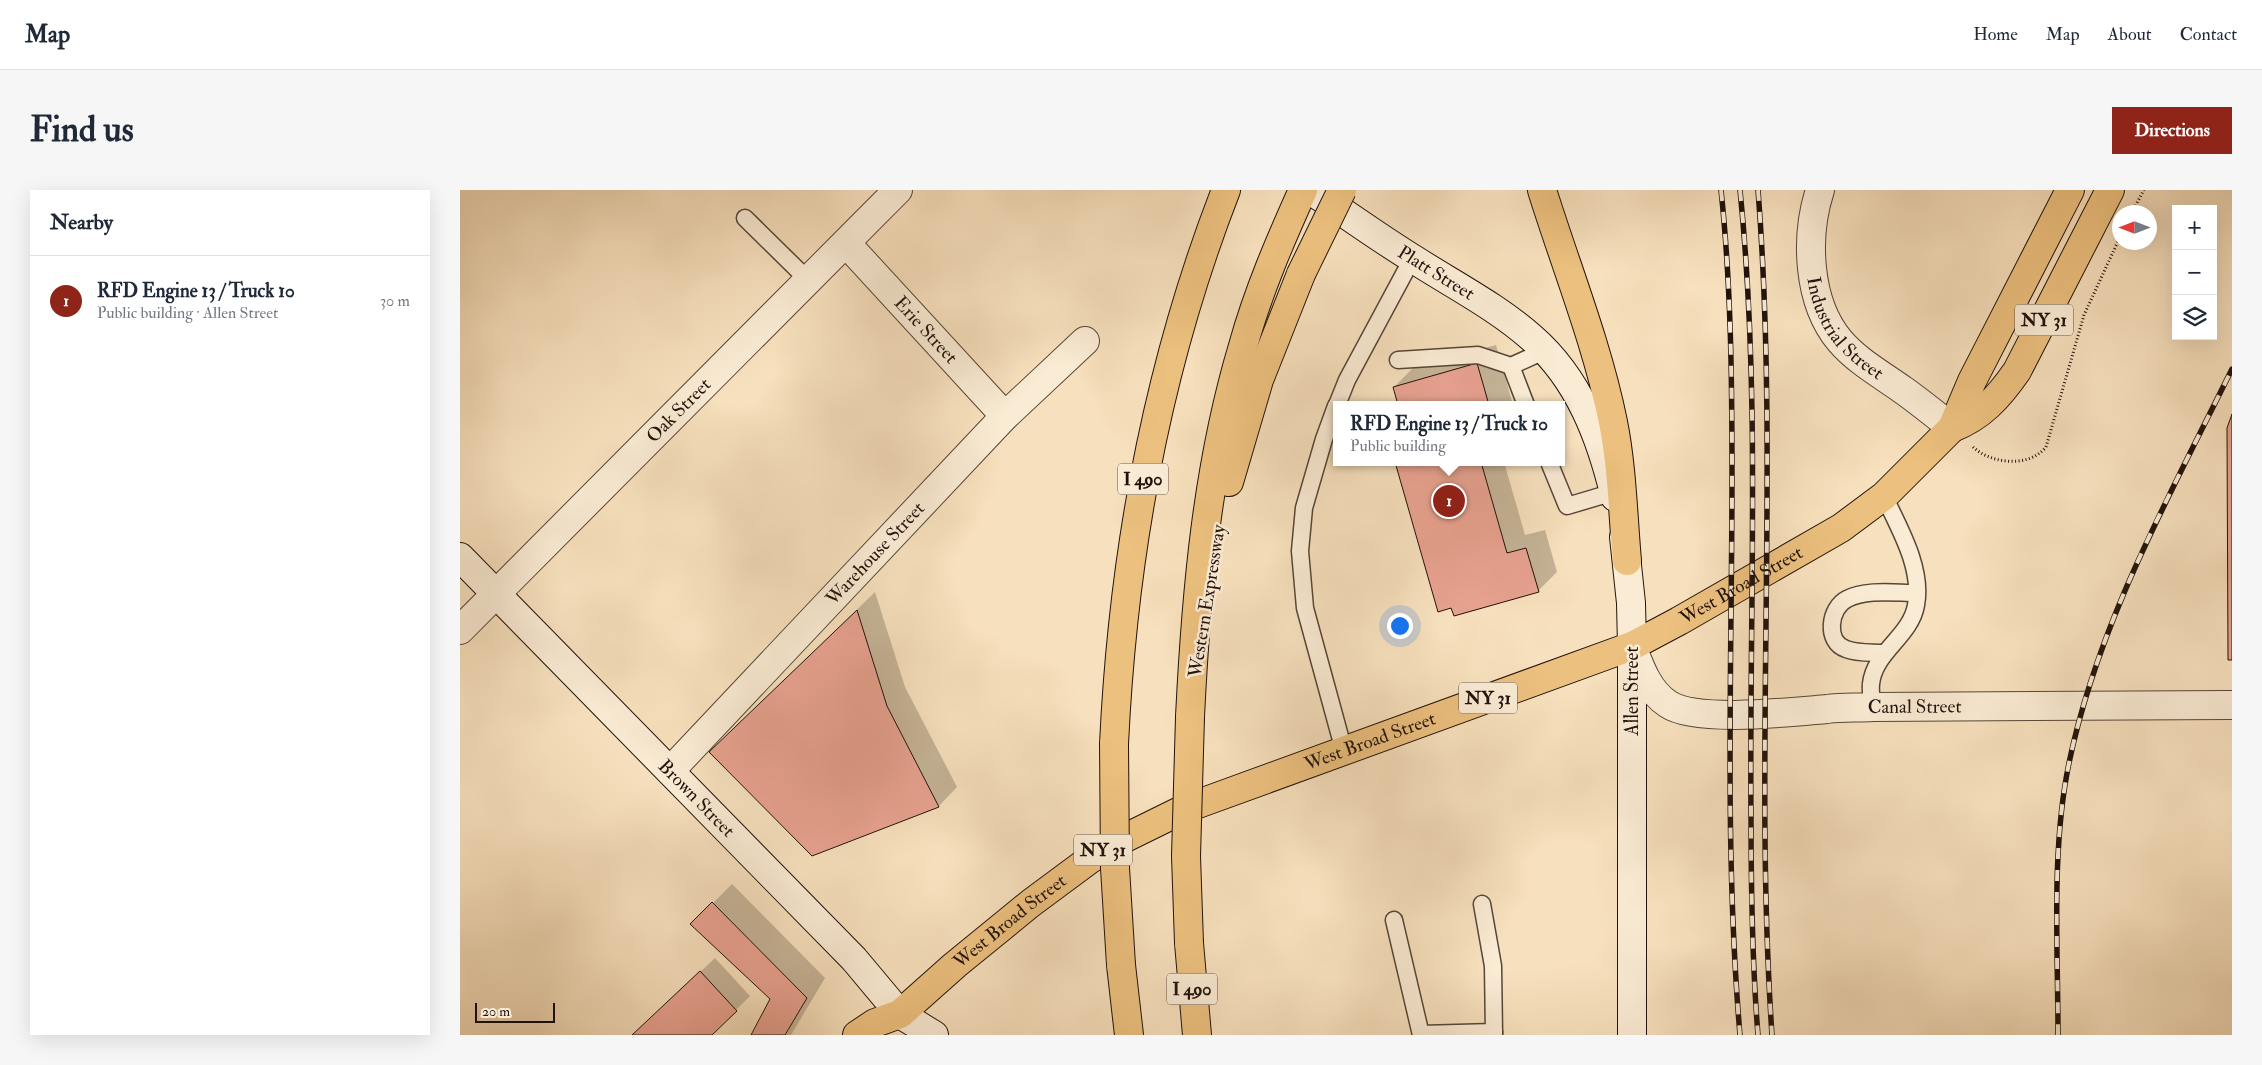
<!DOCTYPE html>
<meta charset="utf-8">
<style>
body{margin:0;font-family:"IM FELL Double Pica",serif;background:#f6f6f7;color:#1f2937}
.controls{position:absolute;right:15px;top:15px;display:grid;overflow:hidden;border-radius:0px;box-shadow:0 5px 20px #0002}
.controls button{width:45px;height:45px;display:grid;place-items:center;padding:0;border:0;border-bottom:1px solid #e0e1e3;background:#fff;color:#1f2937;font:25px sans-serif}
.compass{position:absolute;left:1652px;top:15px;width:45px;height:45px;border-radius:50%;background:#fff;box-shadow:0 5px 20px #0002;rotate:270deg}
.scale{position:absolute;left:15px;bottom:12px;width:80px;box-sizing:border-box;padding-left:5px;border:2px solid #21120b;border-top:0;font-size:14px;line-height:18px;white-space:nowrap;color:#21120b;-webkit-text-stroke:4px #faebd4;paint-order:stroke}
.you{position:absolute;left:939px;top:435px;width:18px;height:18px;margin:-12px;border:4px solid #fff;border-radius:50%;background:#1a73e8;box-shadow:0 0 0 8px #1a73e833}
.badge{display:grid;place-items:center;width:32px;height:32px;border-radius:50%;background:#8f2418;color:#fff;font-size:16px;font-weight:700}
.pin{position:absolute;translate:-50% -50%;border:2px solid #fff;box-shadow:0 1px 5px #0006}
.popup{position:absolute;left:873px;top:211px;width:232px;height:65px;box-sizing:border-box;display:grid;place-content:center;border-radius:0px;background:#fff;filter:drop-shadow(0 1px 4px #0005);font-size:16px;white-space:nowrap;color:#747a83}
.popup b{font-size:19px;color:#1f2937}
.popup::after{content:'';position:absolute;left:50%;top:100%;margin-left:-10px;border:10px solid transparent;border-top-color:#fff}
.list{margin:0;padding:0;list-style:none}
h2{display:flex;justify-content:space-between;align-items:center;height:65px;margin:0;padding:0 20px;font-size:21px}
h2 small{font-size:16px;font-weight:400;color:#747a83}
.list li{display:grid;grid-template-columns:32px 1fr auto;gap:15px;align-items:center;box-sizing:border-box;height:90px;padding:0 20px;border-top:1px solid #e0e1e3}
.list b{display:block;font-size:19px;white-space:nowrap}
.list p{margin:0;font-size:16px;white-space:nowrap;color:#747a83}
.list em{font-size:16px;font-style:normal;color:#747a83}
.icon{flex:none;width:28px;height:28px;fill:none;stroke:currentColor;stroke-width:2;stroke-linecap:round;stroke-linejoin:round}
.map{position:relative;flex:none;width:1772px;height:845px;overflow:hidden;border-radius:0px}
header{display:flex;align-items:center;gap:30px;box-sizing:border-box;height:70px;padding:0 25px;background:#fff;border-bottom:1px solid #e0e1e3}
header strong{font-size:24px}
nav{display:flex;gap:28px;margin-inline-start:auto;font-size:18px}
.intro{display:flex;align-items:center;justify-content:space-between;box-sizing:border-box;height:120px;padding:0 30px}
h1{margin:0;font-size:35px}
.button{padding:12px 22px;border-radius:0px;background:#8f2418;color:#fff;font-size:18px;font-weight:700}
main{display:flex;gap:30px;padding:0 30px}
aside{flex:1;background:#fff;border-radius:0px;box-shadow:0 5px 20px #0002}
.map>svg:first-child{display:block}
</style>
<header>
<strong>Map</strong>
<nav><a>Home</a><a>Map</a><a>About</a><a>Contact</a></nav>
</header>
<div class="intro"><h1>Find us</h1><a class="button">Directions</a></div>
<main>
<aside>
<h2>Nearby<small></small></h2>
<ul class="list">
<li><span class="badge">1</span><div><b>RFD Engine 13 / Truck 10</b><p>Public building · Allen Street</p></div><em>30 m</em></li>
</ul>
</aside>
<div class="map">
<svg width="1772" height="845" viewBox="0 0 1772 845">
<rect width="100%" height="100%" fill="#f7e0bd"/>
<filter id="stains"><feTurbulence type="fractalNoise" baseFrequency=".004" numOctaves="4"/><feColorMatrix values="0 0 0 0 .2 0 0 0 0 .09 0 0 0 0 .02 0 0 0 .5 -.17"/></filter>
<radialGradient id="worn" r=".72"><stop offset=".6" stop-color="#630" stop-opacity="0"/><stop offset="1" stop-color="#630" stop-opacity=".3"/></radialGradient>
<g fill="#0003">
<polygon points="1036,155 1053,215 939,215 934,197 953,178"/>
<polygon points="937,272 1044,272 1065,345 1085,340 1097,382 1078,401"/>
<polygon points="415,402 445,497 497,597 479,616 352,664 269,543"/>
<polygon points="272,694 365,788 331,845 292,845 312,809 232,734"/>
<polygon points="255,768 290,806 276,820 250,845 173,845"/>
</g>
<g fill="#e8a290" stroke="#21120b">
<polygon points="1017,173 1029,215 938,215 933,197"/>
<polygon points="1772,224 1772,470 1768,470 1767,238"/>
<polygon points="935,272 1021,272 1047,363 1066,358 1079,402 994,426 991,418 978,422"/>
<polygon points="397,420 427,516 479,617 352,666 249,562"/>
<polygon points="252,712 347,808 325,845 291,845 310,809 230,734"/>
<polygon points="240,781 277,821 252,845 172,845"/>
</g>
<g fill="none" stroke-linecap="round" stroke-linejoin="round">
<defs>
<g id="lane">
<polyline points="285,28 348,90"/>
<polyline points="938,170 1018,165 1051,176 1084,161"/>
<polyline points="1051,176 1066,215"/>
<polyline points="877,215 887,190 952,69"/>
<polyline points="876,216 864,249 844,318 840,361 845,418 884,561"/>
<polyline points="1089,272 1107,316 1154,302"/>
<path d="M1425,463C1412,462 1398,464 1386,459C1365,452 1369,418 1387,409C1406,399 1435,403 1456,403"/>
<path d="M1413,517C1412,510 1410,502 1411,494C1414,462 1451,446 1456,415C1463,378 1439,338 1424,306"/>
<polyline points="1022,714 1033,776 1034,845"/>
<polyline points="934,730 961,845"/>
<polyline points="961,844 1034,842"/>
</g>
<g id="street">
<path id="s1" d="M1360,0C1345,46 1347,112 1380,151C1397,171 1422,185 1443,200C1460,212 1476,225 1492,238"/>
<path id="s2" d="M386,53L545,226"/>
<path id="s3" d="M0,440L438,0"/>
<path id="s4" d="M1172,456C1180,477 1188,501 1208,514C1236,533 1331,522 1367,519C1382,517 1398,518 1413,517L1772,515"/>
<path id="s5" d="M210,581L545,226L625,151"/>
</g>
<g id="secondary">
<path id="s6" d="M850,0C885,23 919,48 955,70C994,95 1037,117 1072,148C1119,189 1141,248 1155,307"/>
<polyline points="1164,347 1171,413 1172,456 1172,845"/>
<path id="s7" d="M0,367L394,769L440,824L474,845"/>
</g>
<g id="primary">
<path d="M1492,238C1521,227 1539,207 1557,181L1650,0"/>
<path id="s8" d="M397,845L415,833L440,824L495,775L571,713L629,670L657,652L724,619L1172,456L1219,431L1381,338L1424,306L1492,238L1512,191L1610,0"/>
</g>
<g id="highway">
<path d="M1082,0C1106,77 1137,153 1153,232C1162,277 1163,325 1167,371"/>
<polyline points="769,292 799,190 841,84"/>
<path d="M730,527C736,403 747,276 783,156C798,102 820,51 843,0"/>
<path d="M654,554C663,364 697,177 766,0"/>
<polyline points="729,753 737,845"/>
<polyline points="661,775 669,845"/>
</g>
</defs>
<use href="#lane" stroke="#564638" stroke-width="19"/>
<use href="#street" stroke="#564638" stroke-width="30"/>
<use href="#secondary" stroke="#21120b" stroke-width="30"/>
<use href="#primary" stroke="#21120b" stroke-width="30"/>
<use href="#highway" stroke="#21120b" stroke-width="30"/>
<g stroke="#21120b" stroke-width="3" stroke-dasharray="1 2.5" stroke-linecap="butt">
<polyline points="1672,22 1684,0"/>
<path d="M1513,257C1531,274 1569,278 1586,257L1624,125L1660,47"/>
</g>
<use href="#lane" stroke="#faebd4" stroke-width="16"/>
<use href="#street" stroke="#faebd4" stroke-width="28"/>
<use href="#secondary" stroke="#faebd4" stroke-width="28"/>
<use href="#primary" stroke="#ecc07e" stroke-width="28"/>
<use href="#highway" stroke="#ecc07e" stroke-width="28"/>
<defs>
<g id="rail">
<path d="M1261,0C1271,94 1272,190 1272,284C1272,471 1264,658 1280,845"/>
<path d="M1280,0C1301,207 1289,417 1291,624C1291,698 1292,772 1298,845"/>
<path d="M1298,0C1320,281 1293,564 1312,845"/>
<path d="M1598,845C1598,756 1591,660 1609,573C1638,433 1709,307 1772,179"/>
</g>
</defs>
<use href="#rail" stroke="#21120b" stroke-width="5.5"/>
<use href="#rail" stroke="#faebd4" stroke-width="4" stroke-dasharray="11" stroke-linecap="butt"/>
<defs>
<g id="highway-bridge">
<polyline points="841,84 882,0"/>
<polyline points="654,554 655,678 661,775"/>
<polyline points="729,753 726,666 730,527"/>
</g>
</defs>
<use href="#highway-bridge" stroke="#21120b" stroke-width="30" stroke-linecap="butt"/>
<use href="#highway-bridge" stroke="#ecc07e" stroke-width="28"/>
</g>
<g text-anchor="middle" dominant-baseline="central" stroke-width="5" stroke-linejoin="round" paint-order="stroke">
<g fill="#faebd4" stroke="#625347" stroke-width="1">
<rect x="1555" y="114.5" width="58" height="31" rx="4"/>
<rect x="658" y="273.5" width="50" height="31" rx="4"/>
<rect x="999" y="492.5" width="58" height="31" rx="4"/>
<rect x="614" y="644.5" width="58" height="31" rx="4"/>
<rect x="707" y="783.5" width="50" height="31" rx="4"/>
</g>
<g font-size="18" font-weight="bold" fill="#21120b">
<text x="1584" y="130">NY 31</text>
<text x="683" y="289">I 490</text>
<text x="1028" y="508">NY 31</text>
<text x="643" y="660">NY 31</text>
<text x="732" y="799">I 490</text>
</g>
<g font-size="19" fill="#21120b" stroke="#faebd4">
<text stroke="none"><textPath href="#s6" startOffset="151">Platt Street</textPath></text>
<text stroke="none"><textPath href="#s1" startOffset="150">Industrial Street</textPath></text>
<text stroke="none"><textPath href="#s2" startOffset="118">Erie Street</textPath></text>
<text stroke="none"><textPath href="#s3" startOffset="310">Oak Street</textPath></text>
<text stroke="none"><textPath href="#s5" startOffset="299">Warehouse Street</textPath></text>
<text stroke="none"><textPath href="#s8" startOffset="1002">West Broad Street</textPath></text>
<text transform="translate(747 411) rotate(-81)">Western Expressway</text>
<text transform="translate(1172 501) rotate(-90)">Allen Street</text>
<text stroke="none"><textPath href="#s4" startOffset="318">Canal Street</textPath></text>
<text stroke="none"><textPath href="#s8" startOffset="598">West Broad Street</textPath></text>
<text stroke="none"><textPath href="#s7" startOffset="338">Brown Street</textPath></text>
<text stroke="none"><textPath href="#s8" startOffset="192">West Broad Street</textPath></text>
</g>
</g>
<rect width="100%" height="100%" filter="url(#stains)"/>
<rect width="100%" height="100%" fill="url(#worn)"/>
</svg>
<div class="controls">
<button>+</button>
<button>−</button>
<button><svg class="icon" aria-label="layers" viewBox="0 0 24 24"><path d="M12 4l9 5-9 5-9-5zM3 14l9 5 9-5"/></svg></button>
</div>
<svg class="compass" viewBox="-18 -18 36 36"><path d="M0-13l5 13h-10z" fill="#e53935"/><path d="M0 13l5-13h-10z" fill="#747a83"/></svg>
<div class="scale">20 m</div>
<div class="you"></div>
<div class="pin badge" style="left:989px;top:311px">1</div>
<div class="popup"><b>RFD Engine 13 / Truck 10</b>Public building</div>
</div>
</main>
